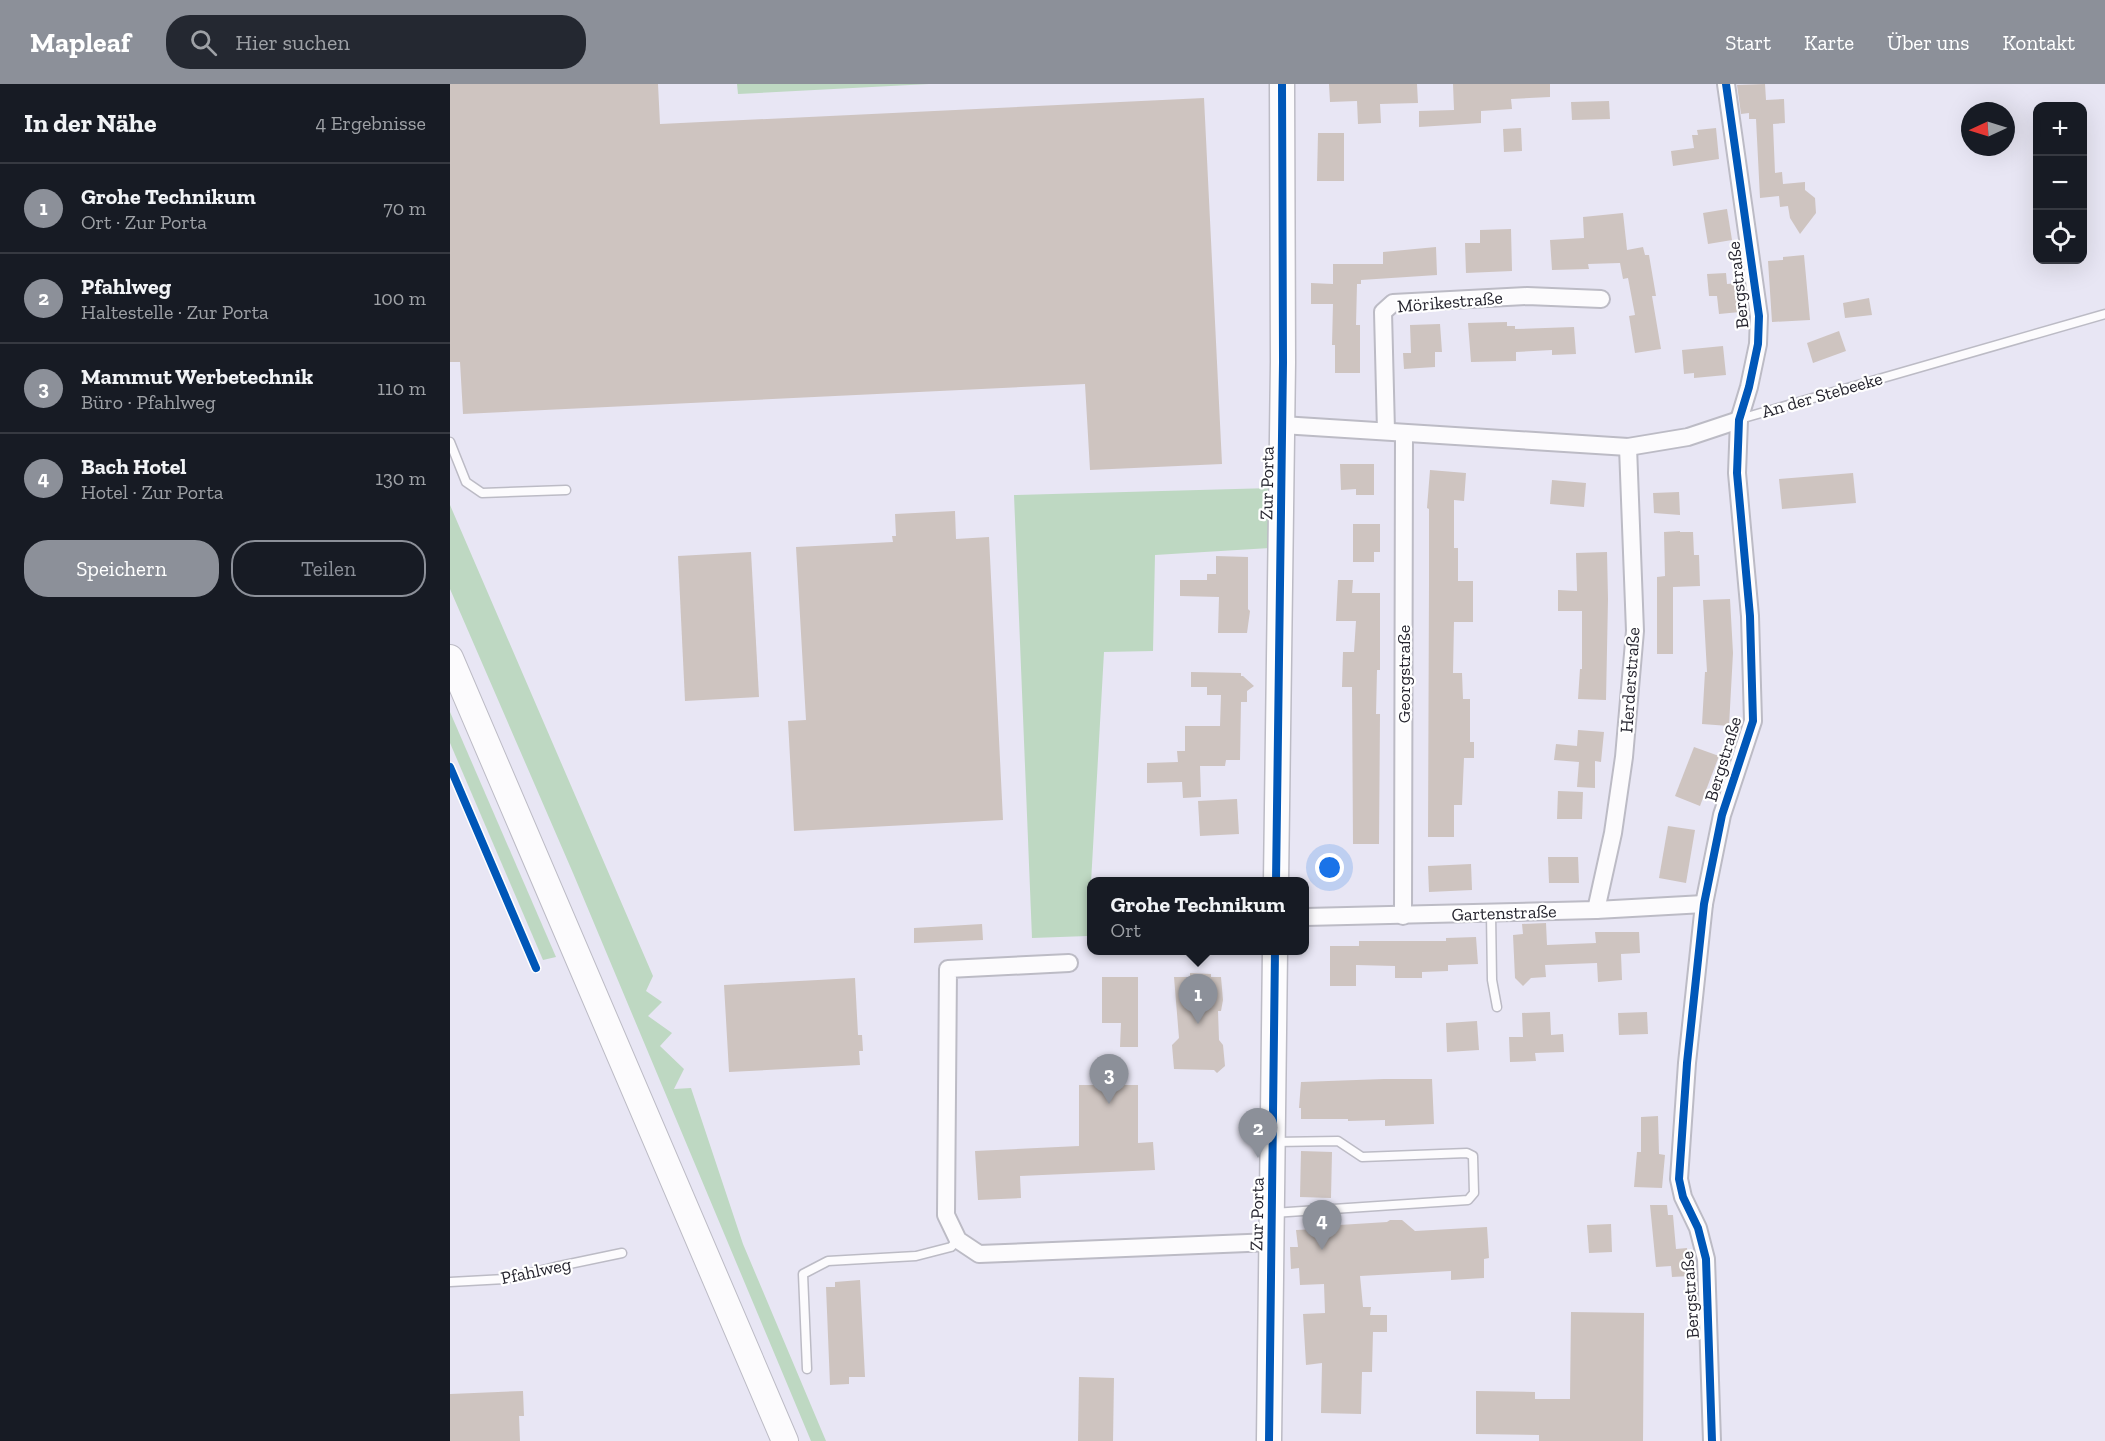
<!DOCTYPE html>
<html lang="de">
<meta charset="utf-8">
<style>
body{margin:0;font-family:"Zilla Slab",serif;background:#242831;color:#f1f3f6}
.controls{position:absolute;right:18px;top:18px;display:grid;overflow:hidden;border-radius:12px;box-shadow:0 6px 24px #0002}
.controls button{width:54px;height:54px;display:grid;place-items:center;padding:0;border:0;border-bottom:2px solid #363941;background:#171b24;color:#f1f3f6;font:30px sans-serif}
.compass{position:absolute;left:1511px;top:18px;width:54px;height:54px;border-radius:50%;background:#171b24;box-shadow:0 6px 24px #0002;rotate:266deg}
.you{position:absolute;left:880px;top:784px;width:21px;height:21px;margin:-15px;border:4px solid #fff;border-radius:50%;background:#1a73e8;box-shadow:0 0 0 9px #1a73e833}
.badge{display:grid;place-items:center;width:39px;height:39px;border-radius:50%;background:#8c9099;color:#fff;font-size:20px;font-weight:700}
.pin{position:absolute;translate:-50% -50px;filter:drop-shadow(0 2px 3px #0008)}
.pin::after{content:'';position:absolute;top:32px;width:21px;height:18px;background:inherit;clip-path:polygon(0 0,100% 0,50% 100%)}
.popup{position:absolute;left:637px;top:793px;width:222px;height:78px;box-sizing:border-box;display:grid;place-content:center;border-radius:12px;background:#171b24;filter:drop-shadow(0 2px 4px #0005);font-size:20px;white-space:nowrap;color:#9ea1a6}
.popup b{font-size:22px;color:#f1f3f6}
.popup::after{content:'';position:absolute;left:50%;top:100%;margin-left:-12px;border:12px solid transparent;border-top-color:#171b24}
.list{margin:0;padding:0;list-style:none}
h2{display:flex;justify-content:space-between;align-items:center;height:78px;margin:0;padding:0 24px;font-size:26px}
h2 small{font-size:20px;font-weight:400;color:#9ea1a6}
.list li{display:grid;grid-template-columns:39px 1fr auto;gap:18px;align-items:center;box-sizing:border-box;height:90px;padding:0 24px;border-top:2px solid #363941}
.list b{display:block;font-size:22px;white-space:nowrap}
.list p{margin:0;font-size:20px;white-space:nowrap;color:#9ea1a6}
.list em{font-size:20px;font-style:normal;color:#9ea1a6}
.actions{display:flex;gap:12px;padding:18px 24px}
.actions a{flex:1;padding:14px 0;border:2px solid #8c9099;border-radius:24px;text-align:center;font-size:21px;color:#8c9099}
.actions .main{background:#8c9099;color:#fff}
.icon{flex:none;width:33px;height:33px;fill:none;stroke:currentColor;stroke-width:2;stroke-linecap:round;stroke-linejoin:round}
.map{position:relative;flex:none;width:1655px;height:1357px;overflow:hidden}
header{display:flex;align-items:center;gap:36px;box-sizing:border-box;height:84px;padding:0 30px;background:#8c9099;color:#fff}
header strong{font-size:28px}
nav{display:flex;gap:33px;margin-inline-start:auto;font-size:21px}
.search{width:420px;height:54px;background:#242831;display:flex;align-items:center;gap:15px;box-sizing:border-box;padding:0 21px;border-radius:24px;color:#9ea1a6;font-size:22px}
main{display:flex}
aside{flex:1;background:#171b24}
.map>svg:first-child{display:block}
</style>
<header>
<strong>Mapleaf</strong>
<div class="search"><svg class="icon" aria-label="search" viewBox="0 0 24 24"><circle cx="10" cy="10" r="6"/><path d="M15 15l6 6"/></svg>Hier suchen</div>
<nav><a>Start</a><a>Karte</a><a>Über uns</a><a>Kontakt</a></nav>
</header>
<main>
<aside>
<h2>In der Nähe<small>4 Ergebnisse</small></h2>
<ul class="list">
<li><span class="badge">1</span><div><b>Grohe Technikum</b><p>Ort · Zur Porta</p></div><em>70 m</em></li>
<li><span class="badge">2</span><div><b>Pfahlweg</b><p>Haltestelle · Zur Porta</p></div><em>100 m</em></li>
<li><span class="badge">3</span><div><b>Mammut Werbetechnik</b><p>Büro · Pfahlweg</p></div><em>110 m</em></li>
<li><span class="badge">4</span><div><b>Bach Hotel</b><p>Hotel · Zur Porta</p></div><em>130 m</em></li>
</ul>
<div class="actions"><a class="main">Speichern</a><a>Teilen</a></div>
</aside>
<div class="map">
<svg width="1655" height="1357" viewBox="0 0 1655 1357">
<rect width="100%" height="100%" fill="#e8e6f4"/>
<g fill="#bed8c2">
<polygon points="287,0 479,0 288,10"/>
<polygon points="822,404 820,464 705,471 703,567 654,568 638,852 582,854 564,411"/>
<polygon points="0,421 203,892 196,907 212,918 198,932 222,949 210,962 234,985 224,1005 241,1004 293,1160 376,1357 361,1357 123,789 0,505"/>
<polygon points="0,628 106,873 93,876 0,659"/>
</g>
<g fill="#cec4c0">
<polygon points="0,0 208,0 210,40 754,14 772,380 640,386 635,300 13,330 10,278 0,278"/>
<polygon points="879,0 967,0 968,19 930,20 931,39 908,40 907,17 880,18"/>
<polygon points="1003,0 1100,0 1100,13 1061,15 1062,25 1031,27 1031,39 969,43 969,27 1004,26"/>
<polygon points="1315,0 1316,16 1334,15 1335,39 1323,40 1325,89 1332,88 1333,100 1355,98 1355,106 1365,114 1366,129 1350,150 1340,134 1338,122 1330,123 1329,112 1310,114 1306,35 1299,35 1299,29 1291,30 1287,1"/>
<polygon points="1159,17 1160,35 1122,36 1121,18"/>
<polygon points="1071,44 1072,67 1054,68 1053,45"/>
<polygon points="1266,44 1269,75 1223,82 1221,67 1244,64 1242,51 1248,51 1247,46"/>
<polygon points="868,49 894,49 894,97 867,97"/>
<polygon points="1277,125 1282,156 1258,160 1253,129"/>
<polygon points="1173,129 1177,166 1193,163 1195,171 1199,171 1206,212 1202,212 1211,265 1185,269 1179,232 1185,231 1178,194 1173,195 1170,179 1138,180 1139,185 1102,186 1100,156 1134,154 1133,133"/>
<polygon points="1061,145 1062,187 1016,189 1015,159 1030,159 1030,146"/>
<polygon points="986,163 987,191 911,196 911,200 907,200 906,241 910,241 910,289 885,289 885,261 882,261 883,220 861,220 861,199 883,200 883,180 933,180 933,168"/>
<polygon points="1354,171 1360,236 1322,238 1318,177 1333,176 1333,173"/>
<polygon points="1276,189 1277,200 1288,199 1290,228 1269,230 1267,212 1259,212 1257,190"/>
<polygon points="1419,214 1422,231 1395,234 1393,219"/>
<polygon points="1057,238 1057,242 1065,242 1065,245 1124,243 1126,270 1102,271 1102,266 1066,268 1066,277 1021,278 1018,239"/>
<polygon points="990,240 992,268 985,268 985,283 954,285 953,269 961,269 960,241"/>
<polygon points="1389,247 1396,267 1363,279 1357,259"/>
<polygon points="1273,262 1276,291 1244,294 1244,289 1234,290 1232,266"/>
<polygon points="890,380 924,380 924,411 906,411 906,405 891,406"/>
<polygon points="980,386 1016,389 1014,417 1004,416 1004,464 1008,464 1008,497 1023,497 1023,538 1004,538 1003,589 1012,589 1013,615 1020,615 1020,658 1024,658 1024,674 1014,674 1012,721 1004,721 1004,753 978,753 979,499 979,425 977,424"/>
<polygon points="1403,389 1406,419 1332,425 1329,395"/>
<polygon points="1102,396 1136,399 1134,423 1100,420"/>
<polygon points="1229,408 1230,431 1204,429 1203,409"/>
<polygon points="505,427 506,455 539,453 553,736 344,747 338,637 356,636 346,463 443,458 442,452 446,452 445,430"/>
<polygon points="903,440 930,440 930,468 924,468 924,478 903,478"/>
<polygon points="1230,447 1230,448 1243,448 1244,471 1249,471 1250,502 1223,503 1223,570 1207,570 1207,493 1215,492 1214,448"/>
<polygon points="301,468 309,613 235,617 228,472"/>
<polygon points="1157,468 1158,515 1156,616 1128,615 1130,585 1132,585 1132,527 1108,527 1108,506 1127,507 1126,469"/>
<polygon points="766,472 798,473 798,525 800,527 797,549 768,549 769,513 730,512 730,496 757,496 757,490 766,490"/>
<polygon points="888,496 903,496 902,509 930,509 930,586 927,586 926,630 930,630 929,760 903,760 902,603 892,603 893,568 904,568 906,537 886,537"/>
<polygon points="1280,515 1283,569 1279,642 1252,640 1255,588 1257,588 1253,516"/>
<polygon points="741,588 791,589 791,592 793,592 804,602 797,607 797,618 791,618 790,676 776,676 775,682 750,682 751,713 733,714 732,698 697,699 697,679 728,678 727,667 735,667 735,642 770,642 771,611 757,611 757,603 741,603"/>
<polygon points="1128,646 1154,648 1151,678 1145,677 1145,704 1127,703 1129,678 1104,676 1106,660 1127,662"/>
<polygon points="1244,663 1269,672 1250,722 1225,712"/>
<polygon points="1108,707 1133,708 1132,735 1107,735"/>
<polygon points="787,715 789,750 750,752 748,717"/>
<polygon points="1218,742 1245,746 1236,799 1209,794"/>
<polygon points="1098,773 1128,773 1129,799 1099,799"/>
<polygon points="1021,780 1022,806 979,808 978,782"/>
<polygon points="1096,839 1097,861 1146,859 1145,848 1189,848 1190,869 1171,870 1172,896 1148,898 1147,879 1095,881 1096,893 1081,894 1073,902 1065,894 1063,851 1073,850 1072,840"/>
<polygon points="532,840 533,856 464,859 464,844"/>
<polygon points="1026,853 1028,880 998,881 998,887 972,888 972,894 945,894 945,882 906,881 906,902 880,902 880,862 909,862 909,857 996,857 996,854"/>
<polygon points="740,889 761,890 761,893 771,893 773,916 771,927 768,927 769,956 773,961 775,982 767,989 764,986 724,985 722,961 729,954 724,893 740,893"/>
<polygon points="652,893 688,893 688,963 670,963 671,939 652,939"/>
<polygon points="405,894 408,951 412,951 413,967 409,967 410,981 279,988 274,901"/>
<polygon points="1100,928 1101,951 1113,950 1114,968 1085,969 1086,977 1060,978 1059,953 1073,953 1072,929"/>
<polygon points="1197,928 1198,950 1169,951 1168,929"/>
<polygon points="1027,937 1029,966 997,968 996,939"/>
<polygon points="934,995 982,995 984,1040 935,1042 935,1036 898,1037 898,1035 851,1035 851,1024 849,1024 851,998"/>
<polygon points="629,1001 688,1001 688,1059 703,1058 705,1086 570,1092 571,1114 528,1116 525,1067 629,1062"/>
<polygon points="1208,1032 1209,1070 1215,1071 1212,1104 1184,1103 1187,1068 1191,1068 1191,1033"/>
<polygon points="851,1067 882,1068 881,1114 850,1113"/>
<polygon points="1200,1121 1217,1121 1218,1131 1223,1131 1226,1165 1237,1164 1240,1192 1222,1193 1221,1182 1206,1183"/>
<polygon points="940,1136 952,1136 965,1147 1037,1143 1039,1174 1034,1175 1034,1194 1001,1196 1001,1187 910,1192 913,1223 921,1223 920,1231 937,1231 937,1248 923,1248 922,1288 912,1288 911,1330 871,1329 872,1279 856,1281 853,1230 875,1229 874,1200 850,1201 849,1184 841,1185 840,1163 848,1163 846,1146 886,1144 889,1141 937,1138"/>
<polygon points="1161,1140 1162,1168 1139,1169 1137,1141"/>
<polygon points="410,1196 415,1293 399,1293 399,1300 380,1301 376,1203 385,1203 385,1198"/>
<polygon points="1121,1228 1194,1229 1193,1357 1089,1357 1089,1351 1026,1350 1026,1307 1085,1308 1085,1315 1120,1315"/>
<polygon points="629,1293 664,1294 663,1357 628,1357"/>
<polygon points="73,1307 74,1332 69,1332 70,1357 0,1357 0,1310"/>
</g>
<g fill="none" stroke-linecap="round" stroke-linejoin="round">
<defs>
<g id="service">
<polyline points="1290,335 1655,230"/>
<polyline points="0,358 16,398 32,409 116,406"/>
<polyline points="1041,829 1042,896 1047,923"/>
<polyline points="823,1129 1018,1116 1024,1109 1023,1072 1017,1069 912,1073 888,1057 825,1058"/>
<polyline points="0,1198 55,1195 105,1183 172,1169"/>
<polyline points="357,1285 353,1190 378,1177 466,1172 501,1163 508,1156"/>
</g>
<g id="minor">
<polyline points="832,341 1178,363 1238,353 1289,336"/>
<polyline points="936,347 933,228 943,219 1077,212 1151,215"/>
<polyline points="1146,826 1163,749 1174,673 1185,547 1178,363"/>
<polyline points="953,832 954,349"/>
<polyline points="855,833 1146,826 1254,820"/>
<polyline points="619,879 498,885 496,1131 508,1156 529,1170 822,1158"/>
<polyline points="1262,1357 1256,1175 1248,1144 1233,1113 1229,1095 1237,979 1254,820 1272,731 1303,637 1300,532 1287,389 1289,336 1299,303 1308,260 1309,232 1276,0"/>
</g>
<g id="secondary">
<polyline points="826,798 833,278 832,0"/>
<polyline points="819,1357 825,866"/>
</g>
<polyline id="primary" points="0,574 335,1357"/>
</defs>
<use href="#service" stroke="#bcbbc5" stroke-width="11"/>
<use href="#minor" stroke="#bcbbc5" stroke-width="20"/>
<use href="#secondary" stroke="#bcbbc5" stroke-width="27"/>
<use href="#primary" stroke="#bcbbc5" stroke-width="28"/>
<use href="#service" stroke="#fcfbfd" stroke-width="8"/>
<use href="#minor" stroke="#fcfbfd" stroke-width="16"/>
<use href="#secondary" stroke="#fcfbfd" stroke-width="24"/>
<use href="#primary" stroke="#fcfbfd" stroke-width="26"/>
<defs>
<g id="cycleway">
<polyline points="0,683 86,884"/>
<polyline points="826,798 833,278 832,0"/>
<polyline points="819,1357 825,866"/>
<polyline points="1262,1357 1256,1175 1248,1144 1233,1113 1229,1095 1237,979 1254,820 1272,731 1303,637 1300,532 1287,389 1289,336 1299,303 1308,260 1309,232 1276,0"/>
</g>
</defs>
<use href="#cycleway" stroke="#fff" stroke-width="11"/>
<use href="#cycleway" stroke="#0057b8" stroke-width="8"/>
</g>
<g text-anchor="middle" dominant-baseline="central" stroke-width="4.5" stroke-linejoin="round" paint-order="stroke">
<g font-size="18" fill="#26252f" stroke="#fff">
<text transform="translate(1288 201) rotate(-96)">Bergstraße</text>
<text transform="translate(1000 218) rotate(-5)">Mörikestraße</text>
<text transform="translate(1372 311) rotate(-16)">An der Stebeeke</text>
<text transform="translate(817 399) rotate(-89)">Zur Porta</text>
<text transform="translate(954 590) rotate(-90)">Georgstraße</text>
<text transform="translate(1180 596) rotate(-86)">Herderstraße</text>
<text transform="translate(1273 675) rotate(-73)">Bergstraße</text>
<text transform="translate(1054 829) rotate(-2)">Gartenstraße</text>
<text transform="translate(807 1130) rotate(-89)">Zur Porta</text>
<text transform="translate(86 1187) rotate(-12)">Pfahlweg</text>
<text transform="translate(1240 1211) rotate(-94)">Bergstraße</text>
</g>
</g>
</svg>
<div class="controls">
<button>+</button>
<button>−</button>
<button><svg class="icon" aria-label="locate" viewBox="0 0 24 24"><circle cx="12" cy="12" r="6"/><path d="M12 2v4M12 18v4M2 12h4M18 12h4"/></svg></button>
</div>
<svg class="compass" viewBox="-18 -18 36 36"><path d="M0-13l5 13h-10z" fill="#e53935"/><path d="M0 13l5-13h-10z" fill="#9ea1a6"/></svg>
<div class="you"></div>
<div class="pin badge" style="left:748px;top:940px">1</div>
<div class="popup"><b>Grohe Technikum</b>Ort</div>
<div class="pin badge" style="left:808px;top:1074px">2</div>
<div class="pin badge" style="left:659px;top:1020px">3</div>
<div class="pin badge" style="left:872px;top:1166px">4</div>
</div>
</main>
